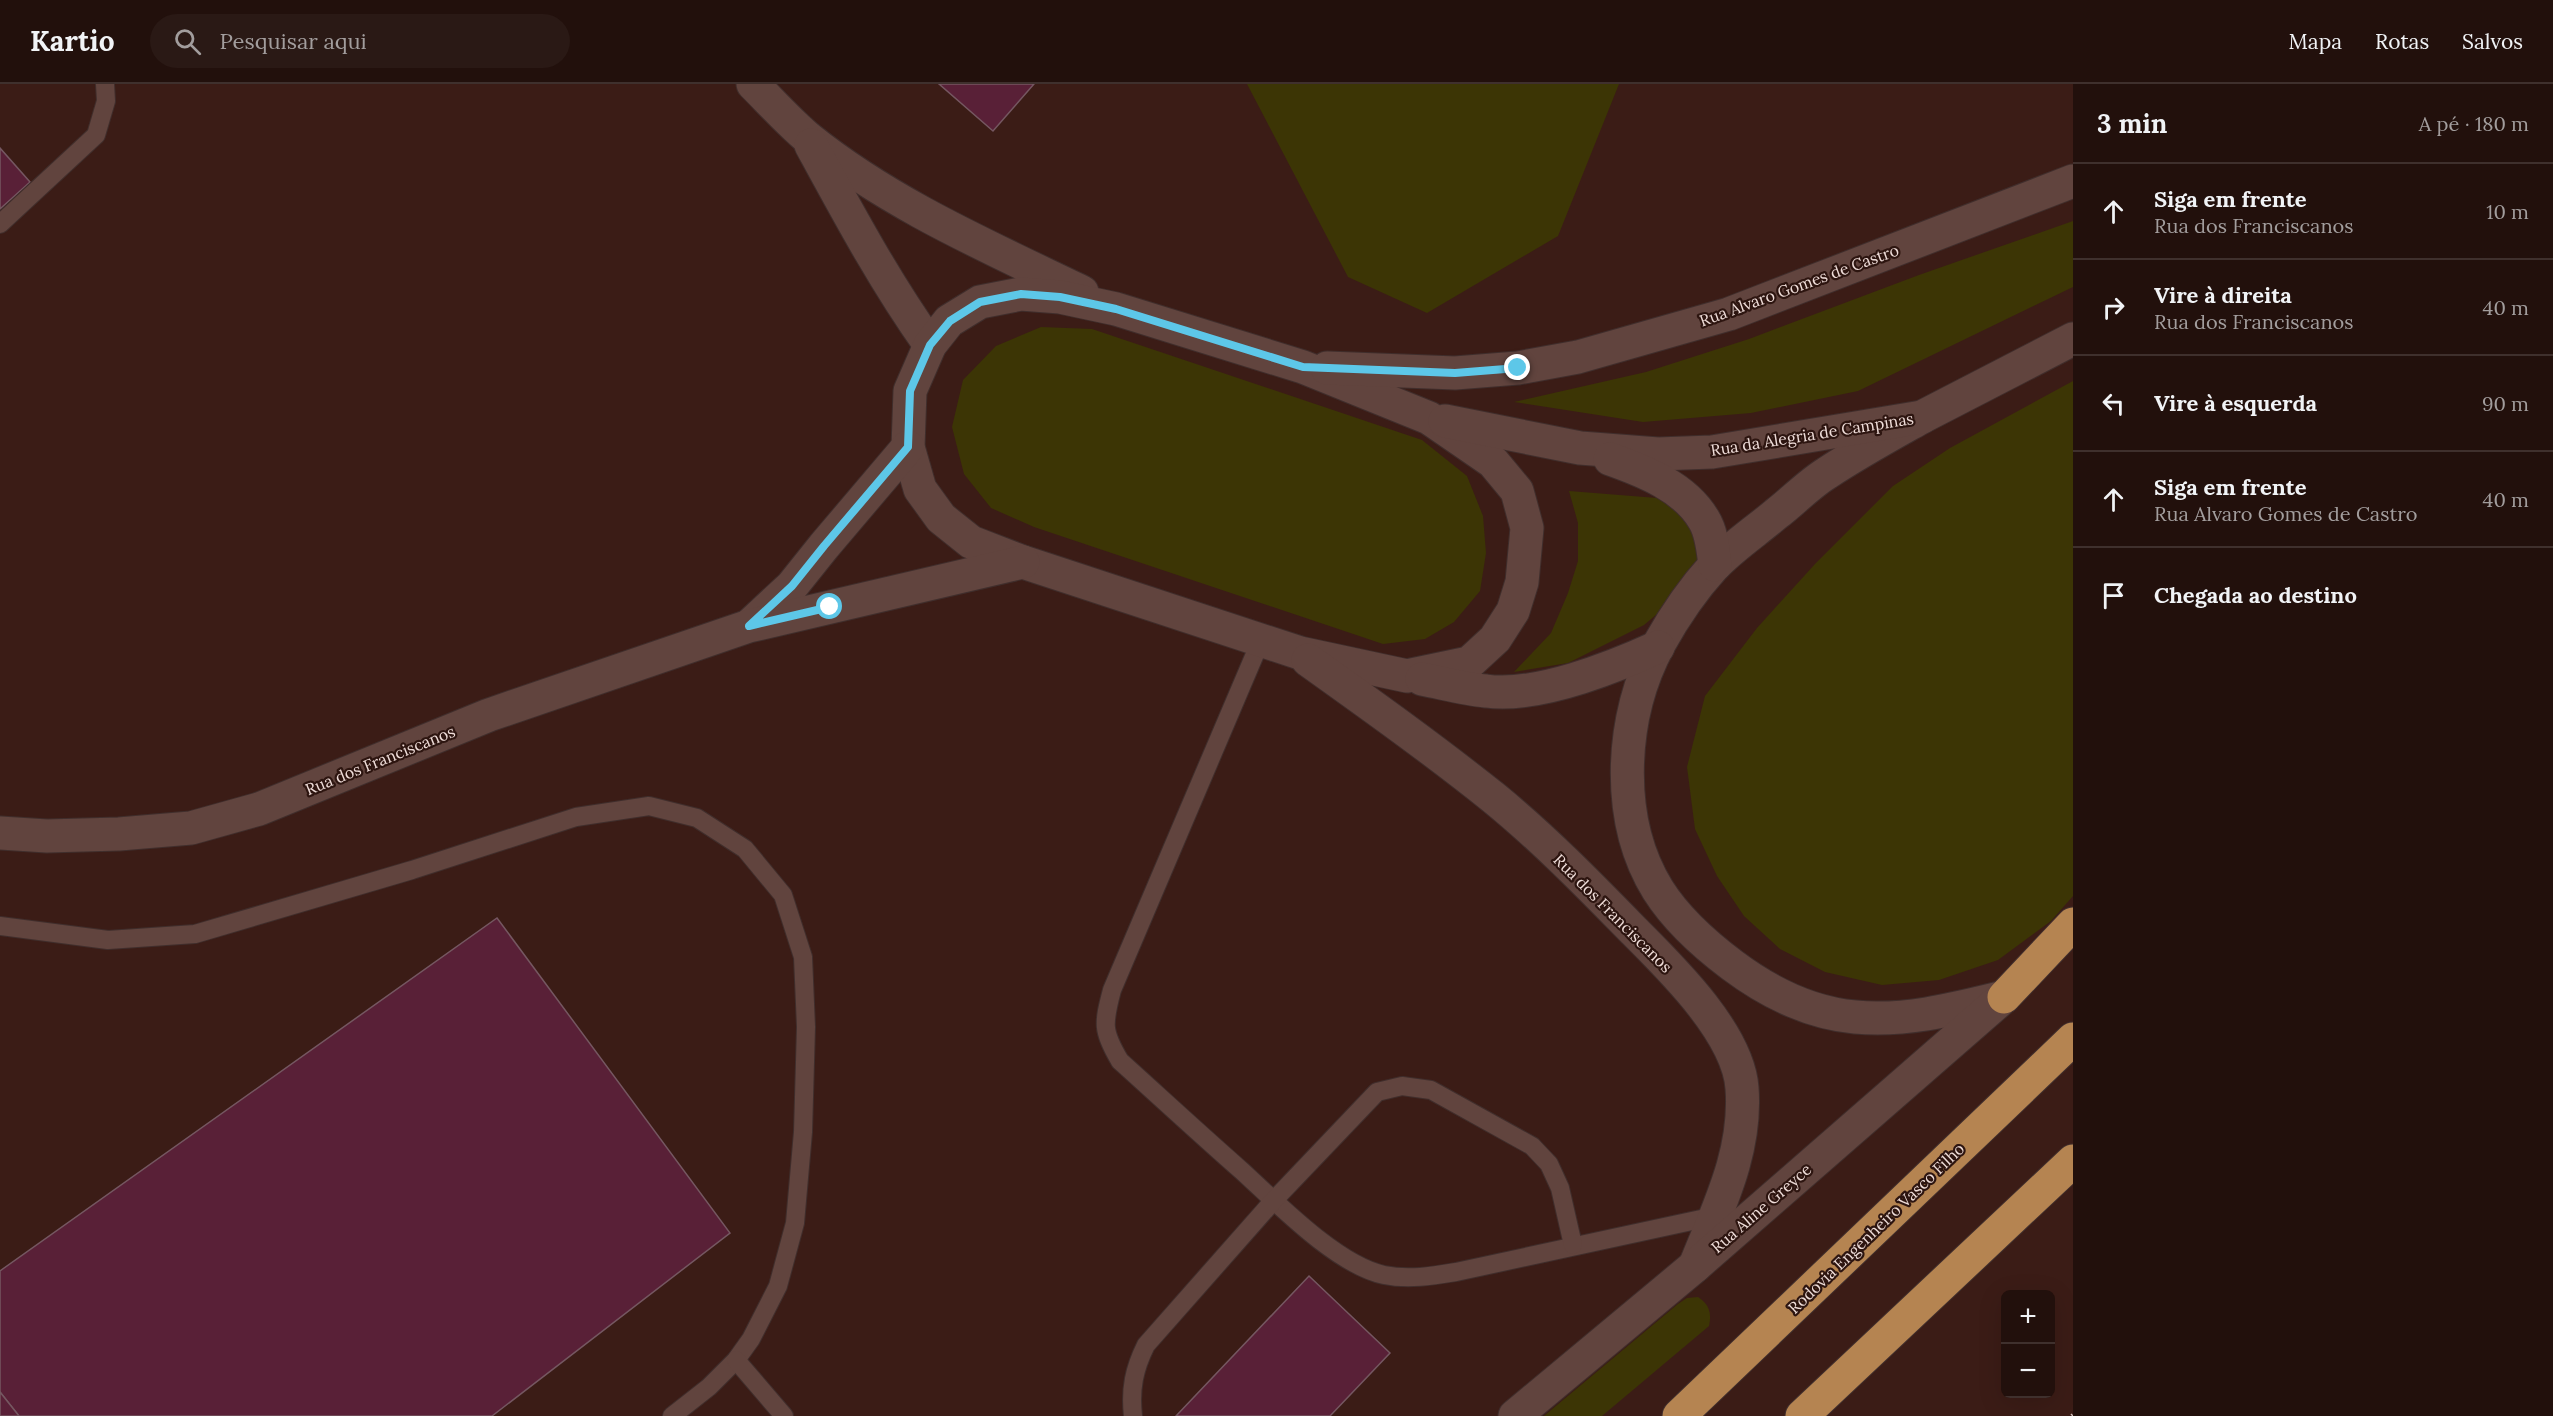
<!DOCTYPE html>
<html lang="pt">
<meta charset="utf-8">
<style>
body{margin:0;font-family:Lora,serif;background:#2a1915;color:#f1f3f6}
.controls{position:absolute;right:18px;bottom:18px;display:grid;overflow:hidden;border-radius:9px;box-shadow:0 6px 24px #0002}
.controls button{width:54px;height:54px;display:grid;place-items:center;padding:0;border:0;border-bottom:2px solid #3f302d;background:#22100c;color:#f1f3f6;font:30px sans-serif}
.stop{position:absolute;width:18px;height:18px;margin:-14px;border:4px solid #5dc7e8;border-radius:50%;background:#fff}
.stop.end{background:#5dc7e8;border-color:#fff;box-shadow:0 2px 6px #0008}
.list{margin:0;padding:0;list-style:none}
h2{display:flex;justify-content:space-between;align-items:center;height:78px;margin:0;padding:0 24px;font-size:26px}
h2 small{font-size:20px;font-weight:400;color:#a29d9d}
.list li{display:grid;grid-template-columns:39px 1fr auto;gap:18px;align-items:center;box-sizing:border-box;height:96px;padding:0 24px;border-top:2px solid #3f302d}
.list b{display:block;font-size:22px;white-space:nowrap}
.list p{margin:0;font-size:20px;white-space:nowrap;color:#a29d9d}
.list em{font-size:20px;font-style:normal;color:#a29d9d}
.icon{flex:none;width:33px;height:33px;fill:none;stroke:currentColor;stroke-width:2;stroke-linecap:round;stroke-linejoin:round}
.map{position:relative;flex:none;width:2073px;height:1332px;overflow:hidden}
header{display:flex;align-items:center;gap:36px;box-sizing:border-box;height:84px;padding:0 30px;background:#22100c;border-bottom:2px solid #3f302d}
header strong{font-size:28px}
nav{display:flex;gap:33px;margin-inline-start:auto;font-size:21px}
.search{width:420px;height:54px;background:#2a1915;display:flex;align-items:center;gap:15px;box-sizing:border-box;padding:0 21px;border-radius:33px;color:#a29d9d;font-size:22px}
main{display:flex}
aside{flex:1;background:#22100c}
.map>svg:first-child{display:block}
</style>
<header>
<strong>Kartio</strong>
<div class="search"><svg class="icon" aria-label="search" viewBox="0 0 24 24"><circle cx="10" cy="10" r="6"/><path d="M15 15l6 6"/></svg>Pesquisar aqui</div>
<nav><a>Mapa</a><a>Rotas</a><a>Salvos</a></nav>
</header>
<main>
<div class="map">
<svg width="2073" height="1332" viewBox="0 0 2073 1332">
<rect width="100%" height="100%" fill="#2d1510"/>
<path fill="#3b1c16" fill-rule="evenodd" d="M0,0H2073V1332H0ZM2006,1210H2050V1310H2006Z"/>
<g fill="#3c3505">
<polygon points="1247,0 1619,0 1558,152 1427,229 1348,193"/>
<polygon points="2073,137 2073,203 1858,307 1751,329 1643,338 1514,318 1646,288 1749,255 1919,191"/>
<polygon points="1041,243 1092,245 1422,356 1467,392 1483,432 1486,469 1480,507 1454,538 1425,555 1383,560 1034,443 991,424 964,390 952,343 963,296 996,262"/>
<polygon points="2073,297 2073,812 2051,837 1998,876 1939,896 1882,901 1825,888 1780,865 1744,832 1717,792 1695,745 1687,683 1705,612 1757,544 1815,480 1893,402 1950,364"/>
<polygon points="1569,407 1657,414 1688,427 1702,451 1696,482 1669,520 1644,541 1568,579 1514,588 1551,549 1568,509 1578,477 1578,439"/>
<path d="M1698,1213C1709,1220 1712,1229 1709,1242L1602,1332H1544L1678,1220L1687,1214Z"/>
</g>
<g fill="#592037" stroke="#755761" stroke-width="1.5">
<polygon points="939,0 1034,0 993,47"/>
<polygon points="0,64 30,98 0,125"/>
<polygon points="497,834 730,1149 492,1332 19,1332 0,1308 0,1187"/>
<polygon points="1309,1192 1390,1269 1330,1332 1176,1332"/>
<polygon points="0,1308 19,1332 0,1332"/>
</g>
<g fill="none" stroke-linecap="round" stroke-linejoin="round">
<defs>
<g id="lane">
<polyline points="0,140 96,51 106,17 105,0"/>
<path d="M1261,556L1112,906C1103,940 1102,947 1120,977C1161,1014 1201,1051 1242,1087C1278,1120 1337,1181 1384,1191C1408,1196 1432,1192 1456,1188L1715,1132"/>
<polyline points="0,842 108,856 195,850 412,786 576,733 649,722 697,734 745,765 783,811 803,873 806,943 803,1048 795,1139 778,1202 751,1255 736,1276 709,1303 672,1332"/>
<polyline points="736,1276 784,1332"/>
<path d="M1133,1332C1130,1305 1134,1285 1146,1261L1274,1116L1377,1008L1402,1002L1431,1006L1532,1062L1549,1080L1560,1104L1573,1161"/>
</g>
<g id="secondary">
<path d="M753,0C771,18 789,38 808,54C890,120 989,163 1082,208"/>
<path d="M811,61C848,129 885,198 930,261"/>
<polygon points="1021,210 1060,213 1116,225 1303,283 1429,334 1493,378 1517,407 1527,444 1522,498 1513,527 1495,555 1469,579 1407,592 1300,569 1023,478 971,458 941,434 920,405 908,363 910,307 930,261 949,237 980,218"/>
<polyline points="1327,284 1455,289 1518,284 1578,273 1729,230 2073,97"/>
<path d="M1922,333C1890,351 1857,369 1827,389C1809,400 1793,417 1776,430C1756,447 1732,463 1714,482C1693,505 1674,533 1659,560C1620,632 1614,735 1658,806C1677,836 1704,860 1732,881C1768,908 1810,929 1855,933C1906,938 1955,925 2004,913"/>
<polyline points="1445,337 1580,364 1658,370 1712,368 1922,333 2073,255"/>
<path d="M1610,375C1644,387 1685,403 1704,436C1712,449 1713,466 1715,481"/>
<polyline points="750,541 792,502 824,462 908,363"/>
<path d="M1308,576C1371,621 1434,666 1494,714C1543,754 1589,801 1633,846C1671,884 1738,949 1742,1004C1747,1068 1718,1124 1695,1182"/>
<path d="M1422,595C1443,599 1465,605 1486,607C1536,614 1612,584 1658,563"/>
<polyline points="0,749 47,752 119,750 191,744 259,725 489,631 749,542 1023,478"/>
<polyline points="1515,1332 1695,1182 2000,916"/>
</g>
<g id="highway">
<polyline points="2004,913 2073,840"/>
<polyline points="1679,1332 2073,955"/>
<polyline points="1802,1332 2073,1077"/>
</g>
</defs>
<use href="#lane" stroke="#402e2c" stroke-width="20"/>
<use href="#secondary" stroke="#402e2c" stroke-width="35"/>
<use href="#highway" stroke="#402e2c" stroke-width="35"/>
<use href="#lane" stroke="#61443e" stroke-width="18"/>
<use href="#secondary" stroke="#61443e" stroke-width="33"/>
<use href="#highway" stroke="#b58451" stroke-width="33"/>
<polyline stroke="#d2bfba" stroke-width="4.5" stroke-dasharray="3 6" stroke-linecap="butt" points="2072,1332 2073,1331"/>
</g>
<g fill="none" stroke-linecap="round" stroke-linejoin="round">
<polyline stroke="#5dc7e8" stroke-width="8" points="830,523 749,542 792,502 824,462 908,363 910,307 930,261 950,237 980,218 1021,210 1060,213 1116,225 1303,283 1455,289 1518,284"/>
</g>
<g text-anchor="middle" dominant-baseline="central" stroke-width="4.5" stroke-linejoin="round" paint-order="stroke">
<g font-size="16" fill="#efddd9" stroke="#2d1510">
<text transform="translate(1799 201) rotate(-20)">Rua Alvaro Gomes de Castro</text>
<text transform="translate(1812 350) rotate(-9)">Rua da Alegria de Campinas</text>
<text transform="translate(380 676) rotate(-22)">Rua dos Franciscanos</text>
<text transform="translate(1613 829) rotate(45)">Rua dos Franciscanos</text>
<text transform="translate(1761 1124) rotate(-41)">Rua Aline Greyce</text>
<text transform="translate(1876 1144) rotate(-44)">Rodovia Engenheiro Vasco Filho</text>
</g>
</g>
</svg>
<div class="controls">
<button>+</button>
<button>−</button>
</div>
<div class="stop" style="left:830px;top:523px"></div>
<div class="stop end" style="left:1518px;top:284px"></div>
</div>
<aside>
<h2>3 min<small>A pé · 180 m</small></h2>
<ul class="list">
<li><svg class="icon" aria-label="ahead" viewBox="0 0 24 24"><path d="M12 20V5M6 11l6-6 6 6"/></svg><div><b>Siga em frente</b><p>Rua dos Franciscanos</p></div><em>10 m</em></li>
<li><svg class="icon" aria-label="right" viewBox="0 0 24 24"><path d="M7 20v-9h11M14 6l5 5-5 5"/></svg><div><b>Vire à direita</b><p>Rua dos Franciscanos</p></div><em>40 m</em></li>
<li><svg class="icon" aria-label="left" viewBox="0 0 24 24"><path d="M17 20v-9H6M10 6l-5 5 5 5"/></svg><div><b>Vire à esquerda</b></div><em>90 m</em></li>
<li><svg class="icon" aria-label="ahead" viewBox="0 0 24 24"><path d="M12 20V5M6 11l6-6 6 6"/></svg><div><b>Siga em frente</b><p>Rua Alvaro Gomes de Castro</p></div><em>40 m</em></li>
<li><svg class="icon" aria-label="arrive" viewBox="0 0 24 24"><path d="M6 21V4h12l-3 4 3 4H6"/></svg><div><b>Chegada ao destino</b></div></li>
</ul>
</aside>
</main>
